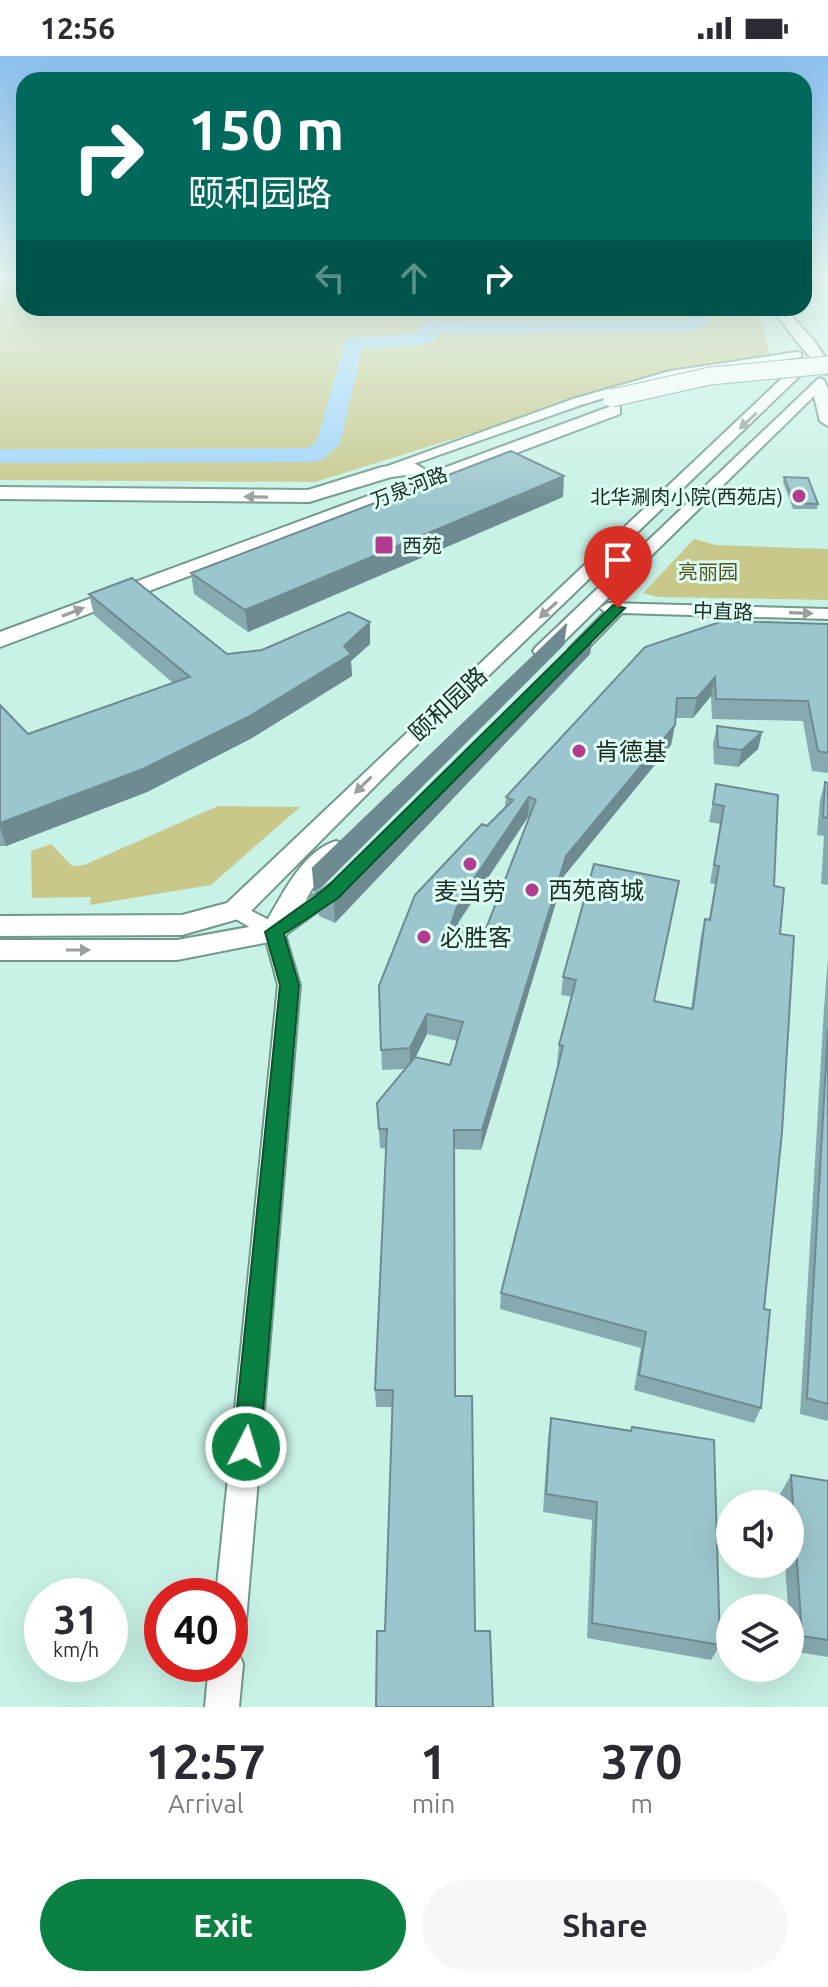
<!DOCTYPE html>
<meta charset="utf-8">
<style>
:root{--surface:#fff;--page:#f7f7f7;--text:#2b2b33;--muted:#7c7c81;--accent:#0b8043}
body{margin:0;font-family:Ubuntu,"Noto Sans SC",sans-serif;background:var(--page);color:var(--text);height:100vh;display:flex;flex-direction:column;font-size:30px;white-space:nowrap}
*{box-sizing:border-box;margin:0}
p{font-size:26px;color:var(--muted)}
.icon{flex:none;width:44px;height:44px;fill:none;stroke:currentColor;stroke-width:2;stroke-linecap:round;stroke-linejoin:round}
.map{position:relative;height:1651px;overflow:hidden}
.details{display:flex;flex-direction:column;background:var(--surface);flex:1}
.details>*{flex:none}
.banner{position:absolute;left:16px;top:16px;width:796px;height:244px;border-radius:24px;box-shadow:0 8px 32px #0002;background:#00695c;color:#fff;overflow:hidden}
.controls{position:absolute;left:716px;top:1434px;display:grid;gap:16px}
.controls a{display:grid;place-items:center;width:88px;height:88px;border-radius:50%;background:var(--surface);box-shadow:0 8px 32px #0002;font-size:40px}
.speed{position:absolute;left:24px;top:1522px;display:flex;gap:16px;font-size:40px;font-weight:700;text-align:center}
.speed>*{display:grid;place-content:center;width:104px;height:104px;border-radius:50%;background:var(--surface);box-shadow:0 8px 32px #0002;line-height:1}
.speed small{font-size:20px;font-weight:400}
.speed .limit{border:12px solid #d22;background:#fff;color:#111}
.pin{position:absolute;display:grid;place-items:center;width:68px;height:68px;color:#fff;margin:-82px -34px;border-radius:50% 50% 50% 0;rotate:-45deg;box-shadow:0 0 8px #0007}
.pin .icon{rotate:45deg}
.me{position:absolute;width:88px;margin:-44px;rotate:5deg;stroke-linejoin:round;filter:drop-shadow(0 0 6px #0008)}
.turn{display:flex;align-items:center;gap:28px;height:168px;padding:0 40px;font-size:36px}
.turn .icon{width:104px;height:104px;stroke-width:2.5}
.turn b{display:block;font-size:56px;line-height:68px}
.lanes{display:flex;align-items:center;height:76px;padding:0 40px;background:#0003;justify-content:center;gap:40px;direction:ltr}
.lanes .off{opacity:.35}
.eta{display:flex;justify-content:space-evenly;align-items:center;height:136px;text-align:center}
.eta b{font-size:48px;font-weight:700;line-height:56px}
.primary-button{display:flex;gap:16px;margin-top:auto;padding:16px 40px}
.primary-button a{flex:1;height:92px;border-radius:48px;background:var(--accent);color:#fff;font-size:32px;font-weight:700;line-height:92px;text-align:center}
.primary-button a+a{background:var(--page);color:var(--text)}
.status{display:flex;justify-content:space-between;align-items:center;height:56px;padding:0 40px;background:var(--surface);direction:ltr}
.status svg{height:22px;fill:currentColor}
.map>svg:first-child{display:block}
.green{fill:#c8c88a}
.lines{fill:none;stroke-linecap:round;stroke-linejoin:round}
.river{fill:#a0d4fb;fill-rule:evenodd}
.minor-casing{stroke:#71988d;stroke-width:4}
.major-casing{stroke:#71988d;stroke-width:4}
.highway-casing{stroke:#71988d;stroke-width:4}
.minor{fill:#fff;fill-rule:evenodd}
.major{fill:#fff;fill-rule:evenodd}
.highway{fill:#fff;fill-rule:evenodd}
.highway-bridge-casing{stroke:#71988d;stroke-width:19;stroke-linecap:butt}
.highway-bridge{stroke:#fff;stroke-width:17}
.wall{fill:#86aab0;fill-rule:evenodd}
.shaded-wall{fill:#6d8b90}
.building{fill:#9cc6cd;stroke:#6d8b90;stroke-width:2;fill-rule:evenodd}
.oneway{fill:#99a09e}
.route{fill:#0b8043;stroke:#07532c;stroke-width:2}
.poi-dot{fill:#b33b90;stroke:#ddfef3;stroke-width:3}
.labels{text-anchor:middle;dominant-baseline:central;stroke-width:6;stroke-linejoin:round;paint-order:stroke}
.far-street-label{font-size:20px;fill:#1d2c28;stroke:#ddfef3}
.far-poi-label{font-size:20px;fill:#1d2c28;stroke:#ddfef3;text-anchor:end}
.far-park-label{font-size:20px;fill:#56551e;stroke:#ddfef3}
.street-label{font-size:24px;fill:#1d2c28;stroke:#ddfef3}
.poi-label{font-size:24px;fill:#1d2c28;stroke:#ddfef3;text-anchor:start}
</style>
<div class="status"><b>12:56</b><svg viewBox="0 0 49 12"><path d="M0 12V9h3v3zM5 12V6h3v6zM10 12V3h3v9zM15 12V0h3v12zM26 1h20v11H26zM47 4h2v5h-2z"/></svg></div>
<div class="map">
<svg width="828" height="1651" viewBox="0 0 828 1651">
<rect width="100%" height="100%" fill="#c9f2e6"/>
<!-- green -->
<path class="green" d="M0,221H24V252H757L771,301L675,314L315,426L0,424Z
M694,483L716,489L828,493V544L658,541L643,537Z
M218,750L300,751L211,829L90,849L91,841L32,842L31,795L51,788L72,810L84,809Z"/>
<g class="lines">
<!-- river -->
<path class="river" d="M680,252H700L710,267L691,276L439,277L434,285L416,290L362,292L340,388L322,404L313,406L0,407V393L307,392L317,385L346,282L415,278L424,267L431,265L688,264Z"/>
<defs>
<path id="minor" d="M797,296L801,297V301L675,320L581,349L396,414L385,411L573,343L670,315Z
M608,547L828,553V563L622,557L581,599H569V593L605,556L600,552Z
M339,823L349,830L346,835L285,879L300,929L246,1565L241,1576L230,1581V1540H216L278,929L265,880L229,859L226,854L236,847L273,866Z
M230,1593L238,1596L243,1608L239,1651H205L209,1608H230Z"/>
<path id="major" d="M773,252H787C800,275 828,290 828,318L823,317C806,295 787,276 773,252Z
M798,307L810,310L401,704L245,861L182,879L0,880V860L182,859L227,847Z
M819,322L824,324L828,333V370L820,365L814,340L550,599H536L533,595L536,591Z
M336,785L345,788L349,794L312,833L284,883L177,904H0V884H177L265,868C282,840 302,795 336,785Z"/>
<path id="highway" d="M614,349L620,350V358L0,591V576Z
M414,407L424,413L421,417L391,421L309,446L0,443V431L308,434L382,411Z"/>
</defs>
<!-- minor casing -->
<use href="#minor" class="minor-casing"/>
<!-- major casing -->
<use href="#major" class="major-casing"/>
<!-- highway casing -->
<use href="#highway" class="highway-casing"/>
<!-- minor -->
<use href="#minor" class="minor"/>
<!-- major -->
<use href="#major" class="major"/>
<!-- highway -->
<use href="#highway" class="highway"/>
<defs>
<path id="highway-bridge" d="M612,342L710,320L828,309"/>
</defs>
<!-- highway-bridge casing -->
<use href="#highway-bridge" class="highway-bridge-casing"/>
<!-- highway-bridge -->
<use href="#highway-bridge" class="highway-bridge"/>
</g>
<!-- wall -->
<path class="wall" d="M784,421L818,448L817,453H793L783,426Z
M563,441L248,576L194,538L191,517Z
M89,538L227,598L262,594L370,566V588L351,605L352,620L252,682L147,736L6,790H0V649L28,678L173,627L94,559Z
M828,568V717L812,715L803,665L712,663L711,640L693,662H676L671,689L564,820L481,1094L454,1093L385,1575L392,1351H376L375,1334L386,1093L380,1092L377,1047L405,1013L382,1014L379,930L487,770L505,751L506,741L645,591ZM528,761L529,762L485,875L457,869ZM427,978L457,985L450,1009L415,1001Z
M593,576L590,598L335,867L319,860L317,837L339,822Z
M717,670L762,676L758,693L738,711L714,708L713,687Z
M825,726L828,727V829L821,828L824,780L817,779L820,744Z
M716,728L774,830L780,878L761,1352L754,1367L634,1334L641,1292L500,1253L501,1237L559,1007H557L559,989L572,941L561,939L563,921L654,945L691,953L701,880L705,863H709L715,828L710,827L720,768L709,766Z
M828,901V1365L800,1358L824,952Z
M551,1362L631,1374L632,1371L720,1589L711,1604L587,1582L592,1464L543,1456L548,1381Z
M791,1419L828,1425V1601L791,1595L790,1552H788L785,1508H790V1448H781L780,1438Z"/>
<!-- shaded-wall -->
<path class="shaded-wall" d="M564,420L563,441L248,576L245,554Z
M370,566V588L351,605L352,620L252,682L147,736L6,790L0,771V767Z
M567,568L564,589L322,831L314,836L312,813Z
M593,576L590,598L335,867L334,844Z
M715,621L711,640L693,662L697,642Z
M675,669L671,689L564,820L481,1094L482,1074L566,800Z
M762,676L758,693L738,711L742,694Z
M529,741L528,761L459,865L450,888L451,868L459,845Z
M427,958V978L410,1013V992Z"/>
<!-- building -->
<path class="building" d="M511,395L564,420L245,554L191,517Z
M784,421L808,422L818,448L794,447Z
M132,522L227,598L262,594L349,556L370,566L344,590L351,598L250,660L143,713L0,767V649L28,678L190,621L89,538Z
M723,565L828,568V697L818,695L808,645L716,643L715,621L697,642H677L675,669L566,800L482,1074H454L455,1340H472L475,1575H490L493,1651H376L377,1575H385L393,1334H375L387,1073H379L377,1047L415,1001L450,1009L463,966L427,958L410,992L381,994L379,930L415,839L482,768L487,770L513,744L506,741L645,591ZM529,741L536,744L485,875L451,868L459,845Z
M567,568L320,808L312,813L313,812Z
M589,575L593,576L334,844L317,837L339,822Z
M717,670L762,676L742,694L718,691Z
M825,726L828,727V762L823,761Z
M716,728L778,739L774,830L784,832L780,878L794,880L782,1076L764,1253L770,1254L761,1352L639,1319L646,1276L501,1237L563,990L559,989L576,924L563,921L594,808L679,825L654,945L693,953L705,863L710,864L719,810L714,809L724,750L713,748Z
M828,973V1348L807,1342Z
M551,1362L631,1375L632,1371L714,1384L720,1589L592,1567L597,1446L546,1438Z
M791,1419L828,1425V1584L802,1580Z"/>
<!-- one-way arrows -->
<defs><path id="oneway-solid" d="M-6-.8H1V-3.2L6.5 0L1 3.2V.8H-6Z" transform="scale(2)"/></defs>
<g class="oneway">
<use href="#oneway-solid" transform="translate(748 365) rotate(137)"/>
<use href="#oneway-solid" transform="translate(256 441) rotate(-179)"/>
<use href="#oneway-solid" transform="translate(548 554) rotate(138)"/>
<use href="#oneway-solid" transform="translate(73 556) rotate(-21)"/>
<use href="#oneway-solid" transform="translate(801 557) rotate(2)"/>
<use href="#oneway-solid" transform="translate(363 729) rotate(135)"/>
<use href="#oneway-solid" transform="translate(78 894)"/>
</g>
<!-- sky -->
<linearGradient id="sky" x2="0" y2="1"><stop stop-color="#8bc1f0"/><stop offset="0.49" stop-color="#e7f9f4"/><stop offset="1" stop-color="#e7f9f4" stop-opacity="0"/></linearGradient>
<rect width="828" height="452" fill="url(#sky)"/>
<!-- route -->
<path class="route" d="M613,549L625,552L338,842L284,878L299,929L260,1391L256,1400L246,1404L237,1400L233,1391L280,929L265,876L325,833Z"/>
<!-- markers -->
<g class="poi-dot">
<circle cx="799" cy="440" r="8"/>
<rect x="374" y="479" width="20" height="20" rx="4"/>
<circle cx="579" cy="695" r="8"/>
<circle cx="470" cy="808" r="8"/>
<circle cx="532" cy="834" r="8"/>
<circle cx="424" cy="881" r="8"/>
</g>
<g class="labels">
<!-- far-street labels -->
<g class="far-street-label">
<text transform="translate(409 431) rotate(-21)">万泉河路</text>
<text transform="translate(723 555) rotate(2)">中直路</text>
</g>
<!-- far-poi labels -->
<g class="far-poi-label">
<text x="783" y="440">北华涮肉小院(西苑店)</text>
<text x="402" y="489" text-anchor="start">西苑</text>
</g>
<!-- far-park labels -->
<g class="far-park-label">
<text x="708" y="515">亮丽园</text>
</g>
<!-- street labels -->
<g class="street-label">
<text transform="translate(448 648) rotate(-43)">颐和园路</text>
</g>
<!-- poi labels -->
<g class="poi-label">
<text x="595" y="695">肯德基</text>
<text x="548" y="834">西苑商城</text>
<text x="470" y="835" text-anchor="middle">麦当劳</text>
<text x="440" y="881">必胜客</text>
</g>
</g>
</svg>
<div class="controls">
<a><svg class="icon" aria-label="sound" viewBox="0 0 24 24"><path d="M4 9h4l5-4v14l-5-4H4zM17 9q2 3 0 6"/></svg></a>
<a><svg class="icon" aria-label="layers" viewBox="0 0 24 24"><path d="M12 4l9 5-9 5-9-5zM3 14l9 5 9-5"/></svg></a>
</div>
<div class="speed"><div>31<small>km/h</small></div><div class="limit">40</div></div>
<div class="pin" style="left:618px;top:552px;background:#d93025"><svg class="icon" aria-label="arrive" viewBox="0 0 24 24"><path d="M6 21V4h12l-3 4 3 4H6"/></svg></div>
<svg class="me" style="left:246px;top:1391px" viewBox="-20 -20 40 40"><circle r="17" fill="#0b8043" stroke="#fff" stroke-width="3"/><path d="M0-11L8 9 0 5-8 9z" fill="#fff"/></svg>
<div class="banner">
<div class="turn"><svg class="icon" aria-label="right" viewBox="0 0 24 24"><path d="M7 20v-9h11M14 6l5 5-5 5"/></svg><div><b>150 m</b>颐和园路</div></div>
<div class="lanes"><svg class="icon off" aria-label="left" viewBox="0 0 24 24"><path d="M17 20v-9H6M10 6l-5 5 5 5"/></svg><svg class="icon off" aria-label="ahead" viewBox="0 0 24 24"><path d="M12 20V5M6 11l6-6 6 6"/></svg><svg class="icon" aria-label="right" viewBox="0 0 24 24"><path d="M7 20v-9h11M14 6l5 5-5 5"/></svg></div>
</div>
</div>
<section class="details">
<div class="eta">
<div><b>12:57</b><p>Arrival</p></div>
<div><b>1</b><p>min</p></div>
<div><b>370</b><p>m</p></div>
</div>
<div class="primary-button"><a>Exit</a><a>Share</a></div>
</section>
